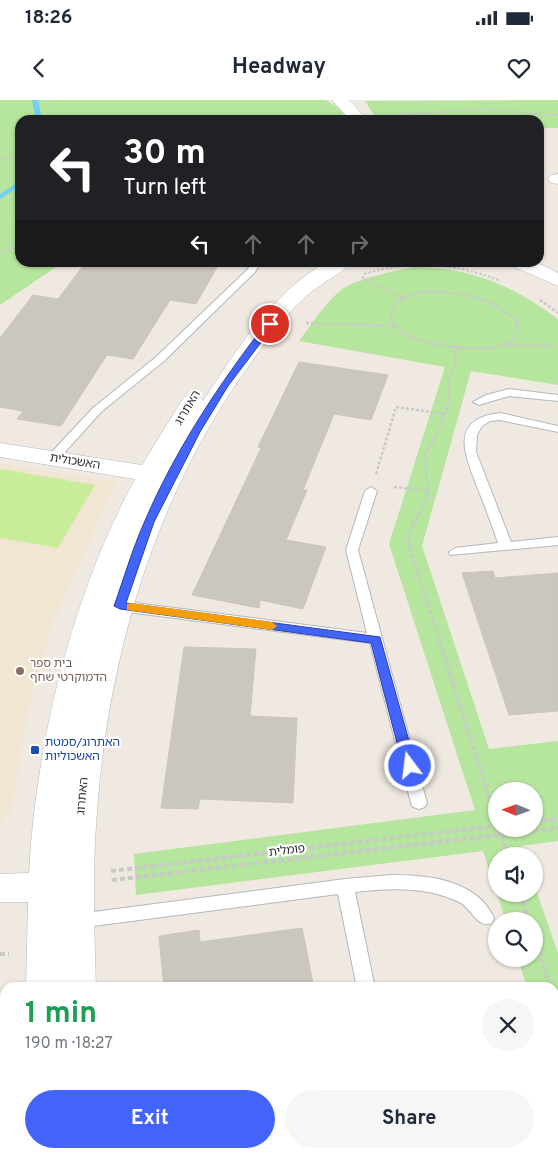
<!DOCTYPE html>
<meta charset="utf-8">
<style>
:root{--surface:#fff;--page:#f6f6f7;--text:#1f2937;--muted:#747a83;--accent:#4264fb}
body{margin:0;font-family:Overpass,"Noto Sans Hebrew",sans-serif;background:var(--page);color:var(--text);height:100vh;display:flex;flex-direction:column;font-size:19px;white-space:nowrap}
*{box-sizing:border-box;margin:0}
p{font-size:16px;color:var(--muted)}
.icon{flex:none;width:28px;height:28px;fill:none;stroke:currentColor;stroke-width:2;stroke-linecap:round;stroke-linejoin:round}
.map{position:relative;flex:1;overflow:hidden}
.side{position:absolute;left:0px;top:882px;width:559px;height:176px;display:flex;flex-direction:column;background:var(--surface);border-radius:15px 15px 0 0;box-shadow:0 1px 4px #0004}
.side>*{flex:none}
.top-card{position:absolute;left:15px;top:15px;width:529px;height:152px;border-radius:15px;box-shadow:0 1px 4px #0004;background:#202124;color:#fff;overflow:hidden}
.needle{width:32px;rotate:271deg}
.tools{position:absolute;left:488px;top:682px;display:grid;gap:10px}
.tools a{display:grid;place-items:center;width:55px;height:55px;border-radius:50%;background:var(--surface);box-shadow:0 1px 4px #0004;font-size:25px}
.pin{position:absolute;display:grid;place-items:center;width:42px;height:42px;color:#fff;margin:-21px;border:2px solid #fff;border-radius:50%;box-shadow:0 1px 5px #0007}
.me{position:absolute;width:55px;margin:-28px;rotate:345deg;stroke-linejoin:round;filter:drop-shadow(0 0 4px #0008)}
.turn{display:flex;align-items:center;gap:18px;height:105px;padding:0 25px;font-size:22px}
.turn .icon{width:65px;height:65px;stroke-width:2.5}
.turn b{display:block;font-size:35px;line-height:42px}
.lanes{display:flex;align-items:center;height:48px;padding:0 25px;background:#0003;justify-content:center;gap:25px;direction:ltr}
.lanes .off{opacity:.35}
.round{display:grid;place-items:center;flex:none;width:52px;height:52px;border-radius:26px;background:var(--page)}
.head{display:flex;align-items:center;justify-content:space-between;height:85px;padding:0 25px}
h1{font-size:30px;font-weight:700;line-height:38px;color:#1e9e55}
.action{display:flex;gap:10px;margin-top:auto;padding:10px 25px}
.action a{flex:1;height:58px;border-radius:30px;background:var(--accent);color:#fff;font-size:20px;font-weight:700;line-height:58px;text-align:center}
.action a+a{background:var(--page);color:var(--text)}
.status{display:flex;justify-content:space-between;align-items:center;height:35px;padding:0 25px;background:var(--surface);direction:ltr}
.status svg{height:14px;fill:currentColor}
header{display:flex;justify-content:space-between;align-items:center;height:65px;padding:0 25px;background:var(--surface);font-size:22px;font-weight:700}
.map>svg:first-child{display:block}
.education{fill:#f0e6d1}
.green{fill:#b6e59e;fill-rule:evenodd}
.pitch{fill:#c9ec9a}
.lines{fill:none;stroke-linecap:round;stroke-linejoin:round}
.stream{fill:#75cff0;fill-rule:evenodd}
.building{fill:#cbc7bf;stroke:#cbc5ba}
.lane-casing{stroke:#b4b7c1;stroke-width:2}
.street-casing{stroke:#b4b7c1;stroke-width:1}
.path-far3{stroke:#c9c9c9;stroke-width:2;stroke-dasharray:2.5 2;stroke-linecap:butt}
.path-far2{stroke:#c9c9c9;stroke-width:2.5;stroke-dasharray:3 2;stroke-linecap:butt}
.path-far1{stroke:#c9c9c9;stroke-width:3;stroke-dasharray:4 2.5;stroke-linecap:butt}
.path{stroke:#c9c9c9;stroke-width:4;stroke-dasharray:5 3;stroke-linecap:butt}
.lane{fill:#fff;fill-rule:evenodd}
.street{fill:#fff;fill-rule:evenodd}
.route{fill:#4264fb;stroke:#2b41a3}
.slow{fill:#f59e0b}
.education-dot{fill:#8d6e63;stroke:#fff;stroke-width:2}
.transit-dot{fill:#1a4fb4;stroke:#fff;stroke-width:2}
.labels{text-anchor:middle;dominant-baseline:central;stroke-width:4.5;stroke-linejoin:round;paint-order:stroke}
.street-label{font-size:12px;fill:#2e2e2e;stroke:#fff}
.education-label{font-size:12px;fill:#785e54;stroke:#fff;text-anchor:start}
.transit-label{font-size:12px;fill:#164399;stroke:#fff;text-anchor:start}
</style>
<div class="status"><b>18:26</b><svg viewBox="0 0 49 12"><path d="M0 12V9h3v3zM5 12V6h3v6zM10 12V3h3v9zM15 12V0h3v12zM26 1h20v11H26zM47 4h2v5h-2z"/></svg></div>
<header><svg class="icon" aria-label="back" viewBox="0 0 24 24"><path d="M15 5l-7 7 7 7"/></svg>Headway<svg class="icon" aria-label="heart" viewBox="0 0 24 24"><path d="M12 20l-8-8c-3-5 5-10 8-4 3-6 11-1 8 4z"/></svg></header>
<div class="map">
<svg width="558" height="1058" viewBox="0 0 558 1058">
<rect width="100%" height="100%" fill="#efe9e1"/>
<!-- education -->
<path class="education" d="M0,363L116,382L51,527L27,614L11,711L0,724Z"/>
<!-- green -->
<path class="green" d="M0,0H326L342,11L345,20H20V162L62,163L0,205Z
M558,0V28H539V20H377L365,1Z
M415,167C470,167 515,187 558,219V285L471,271L422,446L489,649L558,641V741L521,746L524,756H496V791L483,751L136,795L134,754L475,710L389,444L445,267L299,241C312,224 324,204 341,190C355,179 397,170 415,167ZM534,691V729H496V691Z
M534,784L558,853V987L554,974V888L527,887L518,859H534V821H506L497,794H534Z"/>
<!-- pitch -->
<path class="pitch" d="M0,369L95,385L58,448L0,438Z"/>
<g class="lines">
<!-- stream -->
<path class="stream" d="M32,0H38L42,20H36Z
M20,81V86L0,99V94Z"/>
</g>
<!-- building -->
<path class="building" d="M86,162H220L196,204L170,200L133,259L107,255L61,326L17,319L23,311L0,307V238L33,195L58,199Z
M299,262L388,275L371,320L334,314L303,390H307L286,440L326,447L303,509L260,500L259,508L192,495L261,348L258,347Z
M493,471L495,478L558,473V611L509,615L462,473Z
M184,547L256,549L250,616L297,618L293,703L200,699L198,709L161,708Z
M302,828L314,888H164L159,836L199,830L200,842Z"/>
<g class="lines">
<defs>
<path id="lane" d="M251,162H261L255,172L164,261L101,312L56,362H48L46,359L48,356L93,308L156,257L248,169Z
M509,289L558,295V301L509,296L479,305L473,302L486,295Z
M500,313L558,326V332L500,320L490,321L482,326L477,335L476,352L511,442L558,437V445L450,455L449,452L455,448L498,443C492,425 485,407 478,389C465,355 448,319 500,313Z
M371,387L377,391L358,450L427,703L425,707L419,709L413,707L411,703L370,543L120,511L113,506L120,501L367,533L346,450L365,391Z
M392,775C429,775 477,780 494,818L492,823C477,829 472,808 459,802C427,786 389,788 355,792L375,888H357L338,794L78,828L72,826L70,821L72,816L78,814L345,779Z"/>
<path id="street" d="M332,0H349L367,20H350Z
M558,74V84L551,83L548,79L551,75Z
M327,162H351C346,171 320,184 310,193C285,214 266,241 248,267C158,392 111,546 98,699C92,761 94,825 96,888H26L28,802H0V774L29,773C36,642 72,495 135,379L0,357V343L142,365L184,297L192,295L200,297L203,301C236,251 272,192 327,162Z
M510,162H536L558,173V186L512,166Z
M24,1054H100L101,1058H23Z"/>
</defs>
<!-- lane casing -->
<use href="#lane" class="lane-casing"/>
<!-- street casing -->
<use href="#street" class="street-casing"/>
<!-- path-far3 -->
<path class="path-far3" d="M382,16L484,9L558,15
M0,60L20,57
M0,153L20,146
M364,174C412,160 455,163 501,181
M362,177L375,184"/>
<!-- path-far2 -->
<path class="path-far2" d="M373,183L403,198
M429,191C462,193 492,197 517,221L518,232C516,235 514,239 511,241C490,256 429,246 407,235C400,232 395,225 390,219C395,198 409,194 429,191Z
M540,200L558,213
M306,223L394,226
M503,245L558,246
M376,374L396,307L445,314
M394,387L428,391
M419,413L428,398L425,355L439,331L448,305L449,277L455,265L456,246"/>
<!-- path-far1 -->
<path class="path-far1" d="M420,412L411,428L408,442L490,700"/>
<!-- path -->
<path class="path" d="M490,699L496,719
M534,721L558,719
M499,729L508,756
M111,771L496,726
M112,780L558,728
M520,794L529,821
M534,835L550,888
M0,854H9
M554,898L558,911
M336,1054L337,1058"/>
<!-- lane -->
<use href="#lane" class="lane"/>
<!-- street -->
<use href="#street" class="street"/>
</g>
<!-- route -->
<path class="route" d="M267,222L275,224L228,286L200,332L154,422L126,503L380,537L416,666L410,671L403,666L371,543L120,509L114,506C124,478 132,450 144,423C175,350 219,284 267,222Z"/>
<!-- slow -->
<path class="slow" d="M131,503L272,522L277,526L272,530L127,510V504Z"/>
<!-- markers -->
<circle class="education-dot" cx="20" cy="571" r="5"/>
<rect class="transit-dot" x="30" y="645" width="10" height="10" rx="2.5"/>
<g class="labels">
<!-- street labels -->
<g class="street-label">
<text transform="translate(188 308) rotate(-59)">האתרוג</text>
<text transform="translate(75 362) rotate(9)">האשכולית</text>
<text transform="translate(83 696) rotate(-85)">האתרוג</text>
<text transform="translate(287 751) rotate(-7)">פומלית</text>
</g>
<!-- education labels -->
<g class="education-label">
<text x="30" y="564">בית ספר<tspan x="30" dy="14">הדמוקרטי שחף</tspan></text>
</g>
<!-- transit labels -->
<g class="transit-label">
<text x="45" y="643">האתרוג/סמטת<tspan x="45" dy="14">האשכוליות</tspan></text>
</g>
</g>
</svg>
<div class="tools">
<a><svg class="needle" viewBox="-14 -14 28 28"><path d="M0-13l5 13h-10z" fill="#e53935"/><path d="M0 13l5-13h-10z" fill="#747a83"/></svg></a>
<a><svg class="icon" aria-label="sound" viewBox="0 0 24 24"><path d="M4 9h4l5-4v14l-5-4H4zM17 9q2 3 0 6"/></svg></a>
<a><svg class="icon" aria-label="search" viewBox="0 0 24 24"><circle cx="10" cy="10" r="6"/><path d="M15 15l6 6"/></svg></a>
</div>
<div class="pin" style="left:270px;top:224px;background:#d93025"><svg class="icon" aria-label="arrive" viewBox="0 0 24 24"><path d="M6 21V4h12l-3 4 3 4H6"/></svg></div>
<svg class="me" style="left:410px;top:666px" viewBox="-20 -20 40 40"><circle r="17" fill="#4264fb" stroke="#fff" stroke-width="3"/><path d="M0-11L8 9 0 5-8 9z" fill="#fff"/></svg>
<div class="top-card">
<div class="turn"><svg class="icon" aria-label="left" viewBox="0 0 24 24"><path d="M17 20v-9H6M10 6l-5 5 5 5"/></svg><div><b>30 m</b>Turn left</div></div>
<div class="lanes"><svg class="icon" aria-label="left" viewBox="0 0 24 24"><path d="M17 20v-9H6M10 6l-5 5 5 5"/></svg><svg class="icon off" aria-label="ahead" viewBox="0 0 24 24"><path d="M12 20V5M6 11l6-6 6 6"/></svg><svg class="icon off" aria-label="ahead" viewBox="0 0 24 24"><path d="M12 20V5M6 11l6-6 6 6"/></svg><svg class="icon off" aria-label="right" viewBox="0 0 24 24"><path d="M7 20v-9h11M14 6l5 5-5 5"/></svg></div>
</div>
<section class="side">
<div class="head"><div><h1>1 min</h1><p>190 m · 18:27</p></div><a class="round"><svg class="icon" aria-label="close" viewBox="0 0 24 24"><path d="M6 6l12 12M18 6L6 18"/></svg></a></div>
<div class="action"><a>Exit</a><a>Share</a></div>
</section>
</div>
